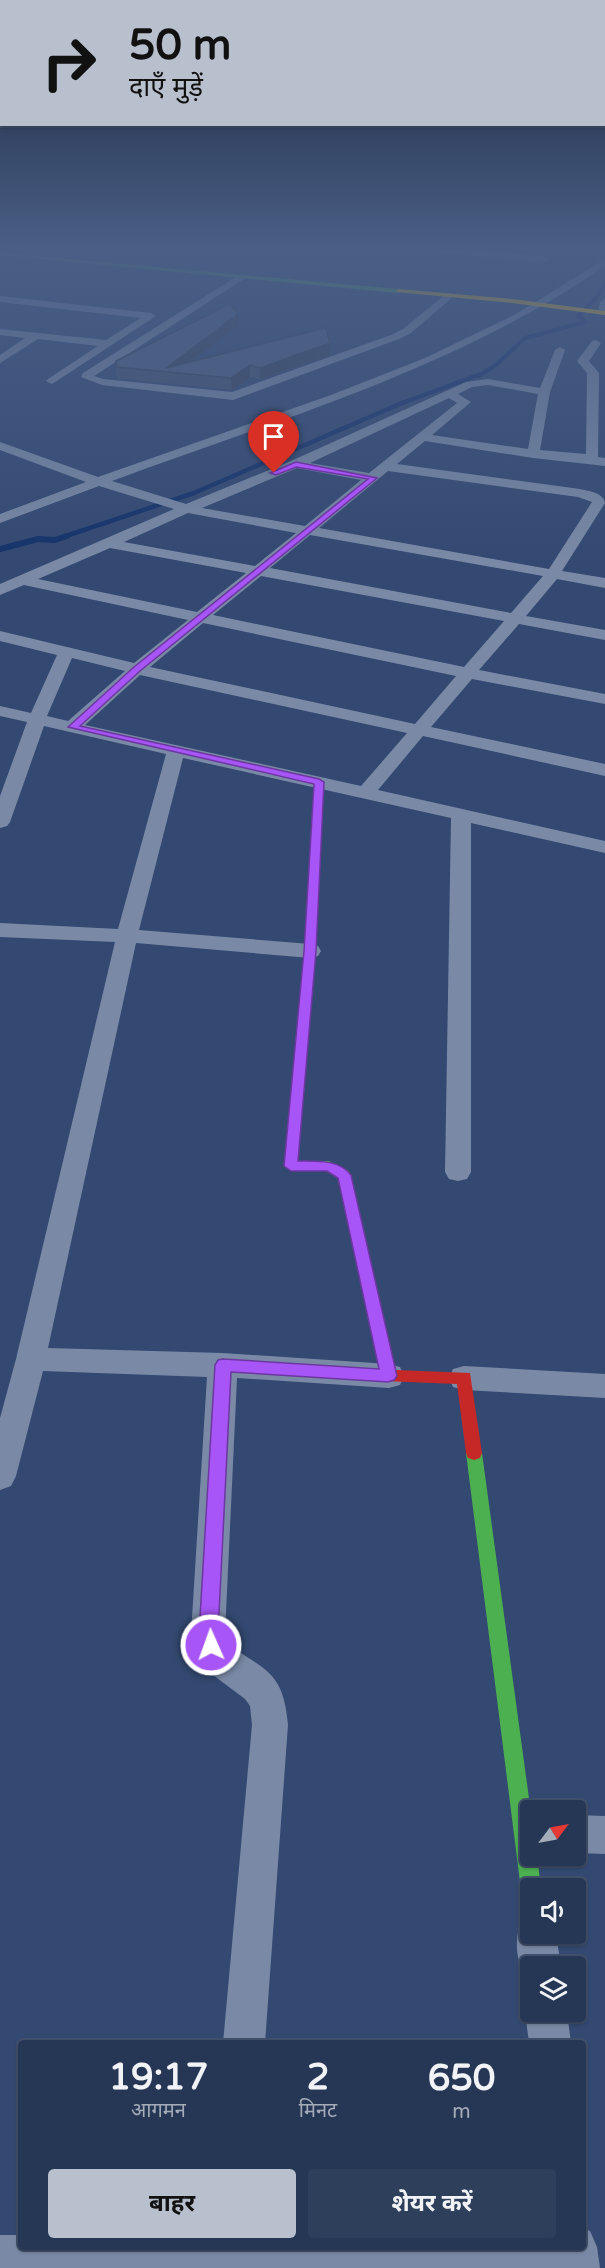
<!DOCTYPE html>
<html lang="hi">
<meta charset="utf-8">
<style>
:root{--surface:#263755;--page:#2e3f5b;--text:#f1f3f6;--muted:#a4acb9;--line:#42516c;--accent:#b8bfcd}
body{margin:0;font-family:"Varela Round","Noto Sans Devanagari",sans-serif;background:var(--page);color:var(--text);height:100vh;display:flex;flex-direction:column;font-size:22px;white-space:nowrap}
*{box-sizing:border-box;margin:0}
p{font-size:20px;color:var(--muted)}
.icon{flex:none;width:33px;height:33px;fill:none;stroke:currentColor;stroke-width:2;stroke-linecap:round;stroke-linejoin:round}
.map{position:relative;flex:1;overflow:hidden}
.side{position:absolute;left:18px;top:2040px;width:568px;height:210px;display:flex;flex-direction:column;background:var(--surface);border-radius:6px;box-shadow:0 2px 4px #0004,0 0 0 2px var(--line)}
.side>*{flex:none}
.guide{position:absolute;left:0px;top:0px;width:606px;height:126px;box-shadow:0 2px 4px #0004,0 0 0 2px var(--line);background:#b8bfcd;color:#111;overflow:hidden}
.needle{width:39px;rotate:58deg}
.controls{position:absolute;left:520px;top:1800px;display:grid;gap:12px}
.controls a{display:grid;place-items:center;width:66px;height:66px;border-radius:6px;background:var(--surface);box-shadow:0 2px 4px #0004,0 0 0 2px var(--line);font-size:30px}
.pin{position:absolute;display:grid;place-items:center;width:51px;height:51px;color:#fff;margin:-62px -26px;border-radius:50% 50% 50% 0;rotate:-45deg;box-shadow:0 0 6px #0007}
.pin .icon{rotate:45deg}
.me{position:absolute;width:66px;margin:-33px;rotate:358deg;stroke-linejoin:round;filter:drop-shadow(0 0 4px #0008)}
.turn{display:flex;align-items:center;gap:21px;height:126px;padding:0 30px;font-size:27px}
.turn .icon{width:78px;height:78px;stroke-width:2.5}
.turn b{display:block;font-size:42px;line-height:51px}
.eta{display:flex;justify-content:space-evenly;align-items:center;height:102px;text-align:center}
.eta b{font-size:36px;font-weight:700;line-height:42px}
.button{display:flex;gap:12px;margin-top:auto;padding:12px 30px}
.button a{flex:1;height:69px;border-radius:6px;background:var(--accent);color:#111;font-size:24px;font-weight:700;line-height:69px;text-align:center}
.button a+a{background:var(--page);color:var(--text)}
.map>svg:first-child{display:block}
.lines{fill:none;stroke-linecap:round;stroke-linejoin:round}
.stream-far2{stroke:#14326a;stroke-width:4}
.stream-far1{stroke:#14326a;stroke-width:4.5}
.stream{stroke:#14326a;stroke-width:6}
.street{fill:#7a8aa6;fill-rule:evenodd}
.fast{fill:#4caf50;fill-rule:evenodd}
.slow{fill:#ffc107;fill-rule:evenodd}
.jam{fill:#c62828;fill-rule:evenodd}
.wall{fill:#42526e}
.shaded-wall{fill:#36425a}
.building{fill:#4d5f80;stroke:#36425a;stroke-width:1.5}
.route{fill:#a855f7;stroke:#6d37a1;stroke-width:1.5}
</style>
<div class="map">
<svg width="605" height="2268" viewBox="0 0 605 2268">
<rect width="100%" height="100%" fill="#334971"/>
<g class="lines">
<!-- stream-far2 -->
<path class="stream-far2" d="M479,376L497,364L525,338L586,322L578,316L596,298L605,284"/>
<!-- stream-far1 -->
<path class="stream-far1" d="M63,537L194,493L402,403L481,374"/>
<!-- stream -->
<path class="stream" d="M0,549L38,539L55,540L67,536"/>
<!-- street -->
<path class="street" d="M405,247H442L543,256L548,259L543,262L409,250Z
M605,259V266C453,370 282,418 112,481L186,504L291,461L466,382L488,379L540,388L555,350L560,347L565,350L550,392L540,450L586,454L587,373L577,361L592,341L596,340L601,343L589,361L599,373L598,457L605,458V466L533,458L425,441L397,464L580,489C589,491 604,493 605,503L562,571L605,578V588L557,579L526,616L605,630V640L519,624L479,670L605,694V704L472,679L431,727L605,764V776L423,736L378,790L605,841V853L471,823V1172L467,1179L458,1181L449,1179L445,1172L451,818L183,758L139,930L310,944L318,946L321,951L318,956L310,958L136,943L48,1348L223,1353L389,1364L400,1367L404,1376L400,1385L389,1388L237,1378L225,1634C234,1655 257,1659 271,1675C284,1689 286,1707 288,1725L265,2043H223L252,1725L250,1706L245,1699L205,1669L191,1634L207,1377L43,1371L16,1476L11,1486L0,1490V1418L16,1359L115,942L0,937V923L118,929L166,754L44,726L10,822L7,826L0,828V796L27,722L0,716V706L31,713L57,655L0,641V631L134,663L188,620L24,585L0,595V584L174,509L99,486L0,523V514L86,482L0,450V442L98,477L331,395L425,358L516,314ZM488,385L538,394L528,449L432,435L471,402L458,394L472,387ZM449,398L457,403L369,473L310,463ZM297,468L361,480L305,526L202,508ZM388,471L578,497L592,502L549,569L319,528ZM188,513L296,533L255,566L124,542ZM310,535L543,576L511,613L270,568ZM110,548L246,573L197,612L38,579ZM261,576L504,621L464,667L213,615ZM203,623L456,676L415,724L150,667ZM72,658L125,671L68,721L47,716ZM140,675L407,733L361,786L85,725Z
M239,275L247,277L94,376L103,379L232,392L391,335L403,329L447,293L455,295L411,333L399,339L233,400L102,385L81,377L83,373Z
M0,296L151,313L156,316L52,384L46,381L48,379L98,346L38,339L0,363V355L25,338L0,335V329L106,340L141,318L0,302Z
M605,299V315H603L598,312L600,302Z
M464,1366L605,1374V1398L464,1390L453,1387L449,1378L453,1369Z
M576,1815L605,1816V1854L576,1853Z
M531,1916V1934H556L561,1966H531V1983L525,1981C517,1960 513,1940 522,1920Z
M531,1998V2012H567L571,2043H529L525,2012Z
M584,2228L590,2231L597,2247L600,2268H0V2235H21V2247H584Z"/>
<!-- fast -->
<path class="fast" d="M0,253L398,289L401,291L398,293L0,255Z
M319,779L324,782L316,951L298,1161H329L349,1171L366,1240L364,1244H354L352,1240L338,1178L326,1171H291L284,1166L304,951L314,782Z
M474,1446L480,1448L482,1453L531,1813V1856H537L541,1888H531V1900L524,1897L521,1890L466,1453L468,1448Z"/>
<!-- slow -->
<path class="slow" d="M398,289L512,299L605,311V315L512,303L396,292Z"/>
<!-- jam -->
<path class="jam" d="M359,1235L364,1236L366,1240L396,1370L470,1373L482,1453L480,1458L474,1460L468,1458L466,1453L457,1384L383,1381L352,1240L354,1236Z"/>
</g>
<!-- wall -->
<path class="wall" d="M238,314L239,325L190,362L330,355L260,379L250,377L232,390L117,378L116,367Z"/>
<!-- shaded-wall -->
<path class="shaded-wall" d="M238,314L239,325L176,373L166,368Z
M330,343V355L260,379V368Z
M250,365V377L232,390L231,378Z"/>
<!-- building -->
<path class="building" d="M230,304L238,314L166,368L326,328L330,343L260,368L250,365L231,378L116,367V361Z"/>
<!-- sky -->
<linearGradient id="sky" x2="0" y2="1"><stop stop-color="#1c283e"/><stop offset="0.44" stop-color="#4a5f86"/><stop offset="1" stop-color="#4a5f86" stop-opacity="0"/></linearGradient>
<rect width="605" height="565" fill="url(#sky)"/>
<!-- route -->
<path class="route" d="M296,462L377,478L140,671L80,726L319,779L324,782L316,951L298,1161C316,1161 339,1159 351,1175L397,1376L394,1380L388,1382L231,1372L218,1634L220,1645L217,1652L211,1654L204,1652L199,1634L215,1365L218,1360L223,1359L379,1369L338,1178L327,1171H291L284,1166L304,951L314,784L68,727L134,667L368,479L296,467L276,475L270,473Z"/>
</svg>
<div class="controls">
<a><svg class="needle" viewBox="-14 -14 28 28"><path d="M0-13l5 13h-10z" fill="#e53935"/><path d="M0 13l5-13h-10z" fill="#a4acb9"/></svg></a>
<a><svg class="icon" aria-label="sound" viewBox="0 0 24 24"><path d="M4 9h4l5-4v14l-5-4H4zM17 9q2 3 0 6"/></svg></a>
<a><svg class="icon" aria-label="layers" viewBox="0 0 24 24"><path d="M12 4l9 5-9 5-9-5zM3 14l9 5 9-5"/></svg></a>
</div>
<div class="pin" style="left:274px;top:473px;background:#d93025"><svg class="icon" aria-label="arrive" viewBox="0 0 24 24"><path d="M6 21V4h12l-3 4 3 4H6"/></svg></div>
<svg class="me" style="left:211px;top:1645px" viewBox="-20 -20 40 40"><circle r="17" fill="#a855f7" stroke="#fff" stroke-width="3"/><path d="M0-11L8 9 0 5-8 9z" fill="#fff"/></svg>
<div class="guide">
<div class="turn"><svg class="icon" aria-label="right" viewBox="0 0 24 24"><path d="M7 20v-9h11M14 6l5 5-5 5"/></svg><div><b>50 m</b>दाएँ मुड़ें</div></div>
</div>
<section class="side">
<div class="eta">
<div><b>19:17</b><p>आगमन</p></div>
<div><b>2</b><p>मिनट</p></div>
<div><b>650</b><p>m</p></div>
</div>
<div class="button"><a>बाहर</a><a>शेयर करें</a></div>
</section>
</div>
